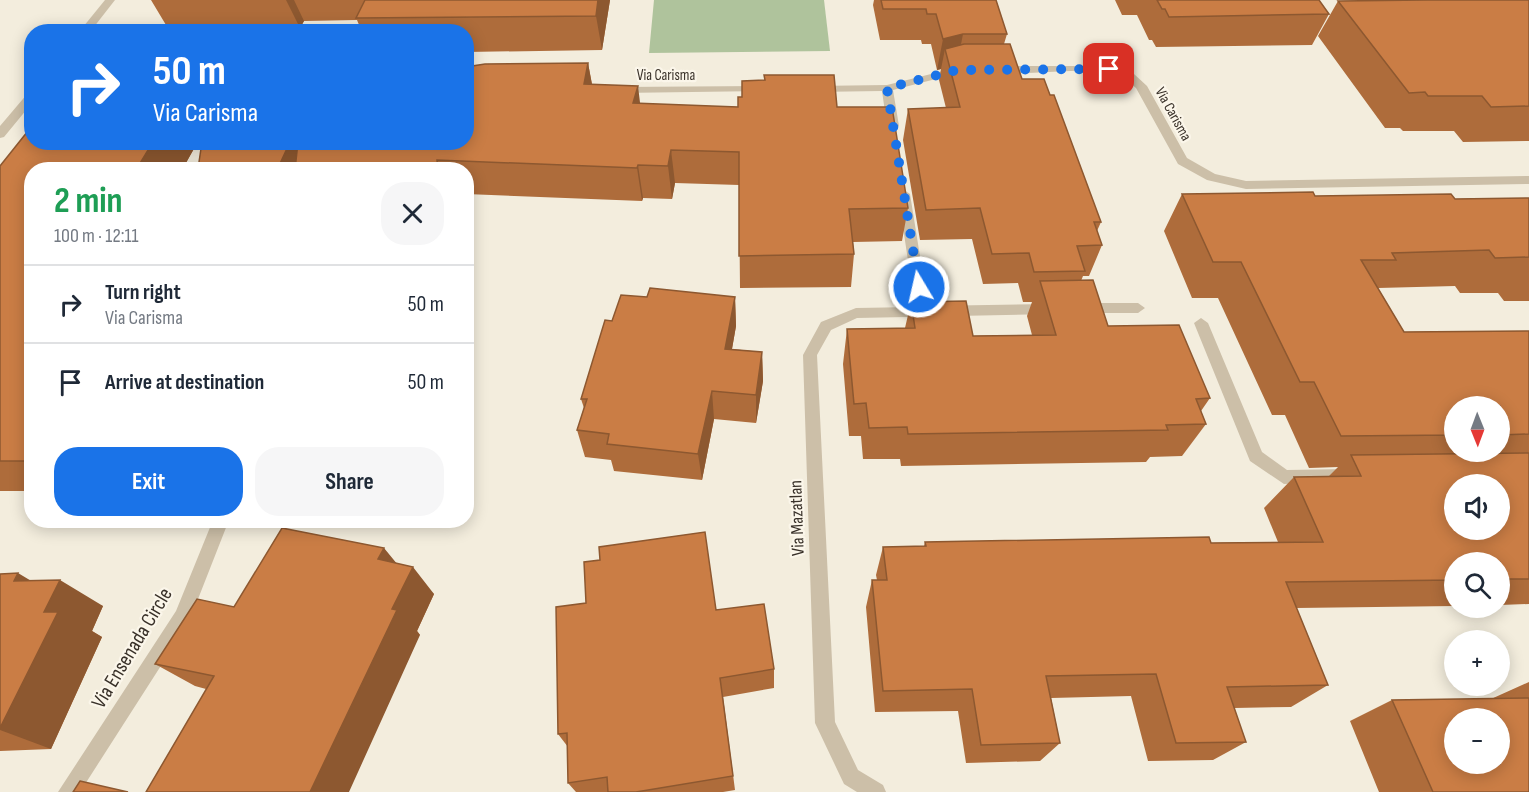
<!DOCTYPE html>
<meta charset="utf-8">
<style>
:root{--surface:#fff;--page:#f6f6f7;--text:#1f2937;--muted:#747a83;--line:#e0e1e3;--accent:#1a73e8}
body{margin:0;font-family:"Sofia Sans Condensed",sans-serif;background:var(--page);color:var(--text);height:100vh;display:flex;flex-direction:column;font-size:22px;white-space:nowrap}
*{box-sizing:border-box;margin:0}
p{font-size:20px;color:var(--muted)}
.icon{flex:none;width:33px;height:33px;fill:none;stroke:currentColor;stroke-width:2;stroke-linecap:round;stroke-linejoin:round}
.map{position:relative;flex:1;overflow:hidden}
.drawer{position:absolute;left:24px;top:162px;width:450px;height:366px;display:flex;flex-direction:column;background:var(--surface);border-radius:24px;box-shadow:0 3px 15px #0003}
.drawer>*{flex:none}
.hud{position:absolute;left:24px;top:24px;width:450px;height:126px;border-radius:24px;box-shadow:0 3px 15px #0003;background:#1a73e8;color:#fff;overflow:hidden}
.needle{width:39px;rotate:179deg}
.fabs{position:absolute;left:1444px;top:396px;display:grid;gap:12px}
.fabs a{display:grid;place-items:center;width:66px;height:66px;border-radius:50%;background:var(--surface);box-shadow:0 3px 15px #0003;font-size:30px}
.pin{position:absolute;display:grid;place-items:center;width:51px;height:51px;color:#fff;margin:-26px;border-radius:12px;box-shadow:0 3px 9px #0006}
.me{position:absolute;width:66px;margin:-33px;rotate:351deg;stroke-linejoin:round;filter:drop-shadow(0 0 4px #0008)}
.turn{display:flex;align-items:center;gap:21px;height:126px;padding:0 30px;font-size:27px}
.turn .icon{width:78px;height:78px;stroke-width:2.5}
.turn b{display:block;font-size:42px;line-height:51px}
.round{display:grid;place-items:center;flex:none;width:63px;height:63px;border-radius:24px;background:var(--page)}
.overview{display:flex;align-items:center;justify-content:space-between;height:102px;padding:0 30px}
h1{font-size:36px;font-weight:700;line-height:45px;color:#1e9e55}
.primary-button{display:flex;gap:12px;margin-top:auto;padding:12px 30px}
.primary-button a{flex:1;height:69px;border-radius:24px;background:var(--accent);color:#fff;font-size:24px;font-weight:700;line-height:69px;text-align:center}
.primary-button a+a{background:var(--page);color:var(--text)}
ul{padding:0;list-style:none}
li{display:flex;align-items:center;gap:18px;height:78px;padding:0 30px;border-top:2px solid var(--line)}
li div{flex:1}
li b{display:block;font-size:22px}
li em{font-style:normal}
.map>svg:first-child{display:block}
.green{fill:#afc39c}
.lines{fill:none;stroke-linecap:round;stroke-linejoin:round}
.service{fill:#ccbfa8;fill-rule:evenodd}
.minor{fill:#ccbfa8;fill-rule:evenodd}
.wall{fill:#ae6c3b;fill-rule:evenodd}
.shaded-wall{fill:#8d5830}
.building{fill:#ca7d45;stroke:#8d5830;stroke-width:1.5;fill-rule:evenodd}
.route{stroke:#1a73e8;stroke-width:10;stroke-dasharray:0 18}
.labels{text-anchor:middle;dominant-baseline:central;stroke-width:4.5;stroke-linejoin:round;paint-order:stroke}
.far-street-label{font-size:15px;fill:#393129;stroke:#fbf6ea}
.street-label{font-size:18px;fill:#393129;stroke:#fbf6ea}
.near-street-label{font-size:21px;fill:#393129;stroke:#fbf6ea}
</style>
<div class="map">
<svg width="1529" height="792" viewBox="0 0 1529 792">
<rect width="100%" height="100%" fill="#f3eddd"/>
<!-- green -->
<path class="green" d="M654,0H824L830,51L649,53Z"/>
<g class="lines">
<!-- service -->
<path class="service" d="M1201,318L1208,323L1262,452L1287,470L1346,469L1352,471L1354,476L1352,481L1284,484L1250,461L1194,323Z"/>
<!-- minor -->
<path class="minor" d="M105,0H115L90,32H79Z
M998,66H1109L1134,74L1147,86L1187,158L1215,174L1246,181L1529,176V184L1246,189L1207,180L1178,164L1136,88C1102,56 1038,80 994,71L993,69Z
M959,67L963,68V72L893,90L899,126L893,130L887,126L882,91L814,92L808,89L814,86L887,85Z
M760,86L766,89L764,91L620,93L614,90L620,87Z
M32,92V103L4,137L0,138V126L28,93Z
M904,190L910,194L928,306L1049,304L1056,309L1049,314L857,318L831,330L817,355L835,722L858,770L883,785L886,792H857L844,784L815,723L803,355L821,322L856,308L915,307L898,194Z
M1082,303H1138L1145,308L1138,313H1082L1075,308Z
M213,520H229L189,622L80,792H58L176,611Z"/>
</g>
<!-- wall -->
<path class="wall" d="M151,0H610L602,50L466,52V32H362L357,20L304,21L300,28L169,30Z
M874,0H996L1007,34L1004,44L1022,79L1101,222L1097,231L1102,245L1089,276H1083L1081,281L1108,326L1210,398L1201,411L1206,424L1182,456L1150,457L1146,462L901,466L900,459H863L861,436H849L843,364L847,329L905,328L911,302L973,336L1032,335L1027,316L1032,302H1023L1018,283L983,284L972,239L920,240L903,140L908,109L946,108L939,80L941,69L937,70L931,44H922L921,40H880L873,5Z
M1115,0H1319L1329,14L1312,45L1156,47L1152,40H1149L1137,15H1122Z
M1529,0V141L1463,142L1454,131H1403L1400,128H1385L1318,36L1338,1Z
M588,63L592,84L640,104L738,107H837L908,208L902,241L853,242L854,254L851,287L740,288L739,185L675,183L672,199L643,198L642,201L466,194V170H198Z
M196,145L182,170H32V491H0V166Z
M1182,194L1315,196L1455,199L1529,198V301H1504L1498,293H1460L1455,286L1378,288L1404,332L1529,331V604L1500,605V562H1455V606L1296,608L1328,685L1291,707L1234,708L1246,742L1213,760L1148,761L1131,696L1051,698L1060,743L1040,761L966,763L958,711L875,712L866,607L872,580H877L876,575L883,547L924,546L925,542L1211,543L1278,542L1264,508L1294,477H1328L1338,467L1309,468L1285,415H1272L1218,298H1192L1164,231ZM1455,406H1500V452H1455Z
M647,297H735L736,326L732,349L762,352L763,381L756,423L714,419L702,480L614,471L611,460L585,457L577,430L584,408L581,399L612,321Z
M397,564L434,594L417,631L420,635L206,689L195,686L155,664L234,607Z
M0,574L103,606L92,631L102,637L51,749L0,751Z
M586,603L716,610L774,669V688L723,697L735,790L723,792H576L568,783V747L558,734Z
M1529,682V792H1379L1350,721L1392,700L1491,699Z"/>
<!-- shaded-wall -->
<path class="shaded-wall" d="M286,0H294L304,21L300,28Z
M598,0H610L602,50L596,16Z
M963,34L957,65L945,49L941,69L937,70L943,39Z
M588,63L594,96L584,84Z
M638,86L642,119L633,103Z
M153,142H194L196,145L182,170H136Z
M290,142H310L324,170H277Z
M671,150L675,183L672,199L668,166Z
M437,160L441,170H438Z
M638,165L643,198L642,201L637,168Z
M735,297L736,326L727,377L725,349Z
M762,352L763,381L756,423V395Z
M712,391L714,419L702,480L698,454Z
M384,548L407,576L378,559Z
M413,567L434,594L417,631L420,635L349,792H310L392,609Z
M18,573L53,594L60,580L103,606L92,631L102,637L51,749L0,730V728L44,612L14,581Z"/>
<!-- building -->
<path class="building" d="M365,0H598L596,16L356,18Z
M881,0H996L1007,34H963L943,39L936,14H927L926,9H883Z
M1157,0H1319L1329,14L1169,17L1165,9H1162Z
M1427,0H1529V106L1491,107L1482,96H1428L1425,92L1409,93L1338,1Z
M964,44H1010L1022,79H1044L1050,95H1054L1101,222H1094L1102,245L1077,246L1085,271L1034,272L1029,253L992,254L980,208L926,210L908,109L960,107L945,49Z
M588,63L584,84L638,86L633,103L738,107V97H742V81L765,80L764,75H834L837,107H892L908,208L849,209L854,254L739,256V152L671,150L668,166L638,165L637,168L437,160L438,170H322V167L309,170H295L298,142H466V67L485,64Z
M32,126V142H153L136,170H32V320L27,326H32V461H0V166Z
M202,142H290L277,170H207L208,168L198,169Z
M1313,192L1315,196L1451,194L1455,199L1529,198V257L1495,258L1489,250L1392,253L1396,260H1361L1404,332L1529,331V434L1500,435V406H1455V435L1341,436L1314,382H1300L1241,262H1213L1182,194Z
M1093,280L1108,326L1179,325L1210,398L1196,399L1206,424L1166,425L1168,430L908,434L907,427L869,428L866,403L854,404L847,329L915,328L911,302L966,301L973,336L1056,335L1040,281Z
M650,288L735,297L725,349L762,352L756,395L712,391L698,454L607,444L609,434L577,430L587,399H581L605,320L612,321L621,295L647,297Z
M1529,453V579H1500V562H1455V580L1286,582L1328,685L1227,687L1246,742L1176,743L1156,674L1046,676L1060,743L981,745L972,689L883,691L872,580H887L883,547L926,546L925,542L1209,537L1211,543L1323,542L1294,477L1361,476L1351,455ZM1455,484H1500V530H1455Z
M282,528L384,548L378,559L413,567L392,609L397,610L310,792H146L214,676L155,664L197,599L234,607Z
M705,532L716,610L764,604L774,669L720,678L733,776L636,792H608L607,777L568,783L567,733L558,734L556,607L586,603L584,562L600,560L599,547Z
M18,573L14,581L60,580L44,612H58L0,728V574Z
M1529,698V792H1433L1392,700ZM1455,718H1500V764H1455Z
M80,781L128,792H73Z"/>
<g class="lines">
<!-- route -->
<path class="route" d="M919,287L887,88L957,70L1109,69"/>
</g>
<g class="labels">
<!-- far-street labels -->
<g class="far-street-label">
<text x="666" y="75">Via Carisma</text>
<text transform="translate(1173 114) rotate(61)">Via Carisma</text>
</g>
<!-- street labels -->
<g class="street-label">
<text transform="translate(797 518) rotate(-92)">Via Mazatlan</text>
</g>
<!-- near-street labels -->
<g class="near-street-label">
<text transform="translate(132 648) rotate(-59)">Via Ensenada Circle</text>
</g>
</g>
</svg>
<div class="fabs">
<a><svg class="needle" viewBox="-14 -14 28 28"><path d="M0-13l5 13h-10z" fill="#e53935"/><path d="M0 13l5-13h-10z" fill="#747a83"/></svg></a>
<a><svg class="icon" aria-label="sound" viewBox="0 0 24 24"><path d="M4 9h4l5-4v14l-5-4H4zM17 9q2 3 0 6"/></svg></a>
<a><svg class="icon" aria-label="search" viewBox="0 0 24 24"><circle cx="10" cy="10" r="6"/><path d="M15 15l6 6"/></svg></a>
<a>+</a>
<a>−</a>
</div>
<div class="pin" style="left:1109px;top:69px;background:#d93025"><svg class="icon" aria-label="arrive" viewBox="0 0 24 24"><path d="M6 21V4h12l-3 4 3 4H6"/></svg></div>
<svg class="me" style="left:919px;top:287px" viewBox="-20 -20 40 40"><circle r="17" fill="#1a73e8" stroke="#fff" stroke-width="3"/><path d="M0-11L8 9 0 5-8 9z" fill="#fff"/></svg>
<div class="hud">
<div class="turn"><svg class="icon" aria-label="right" viewBox="0 0 24 24"><path d="M7 20v-9h11M14 6l5 5-5 5"/></svg><div><b>50 m</b>Via Carisma</div></div>
</div>
<section class="drawer">
<div class="overview"><div><h1>2 min</h1><p>100 m · 12:11</p></div><a class="round"><svg class="icon" aria-label="close" viewBox="0 0 24 24"><path d="M6 6l12 12M18 6L6 18"/></svg></a></div>
<ul>
<li><svg class="icon" aria-label="right" viewBox="0 0 24 24"><path d="M7 20v-9h11M14 6l5 5-5 5"/></svg><div><b>Turn right</b><p>Via Carisma</p></div><em>50 m</em></li>
<li><svg class="icon" aria-label="arrive" viewBox="0 0 24 24"><path d="M6 21V4h12l-3 4 3 4H6"/></svg><div><b>Arrive at destination</b></div><em>50 m</em></li>
</ul>
<div class="primary-button"><a>Exit</a><a>Share</a></div>
</section>
</div>
